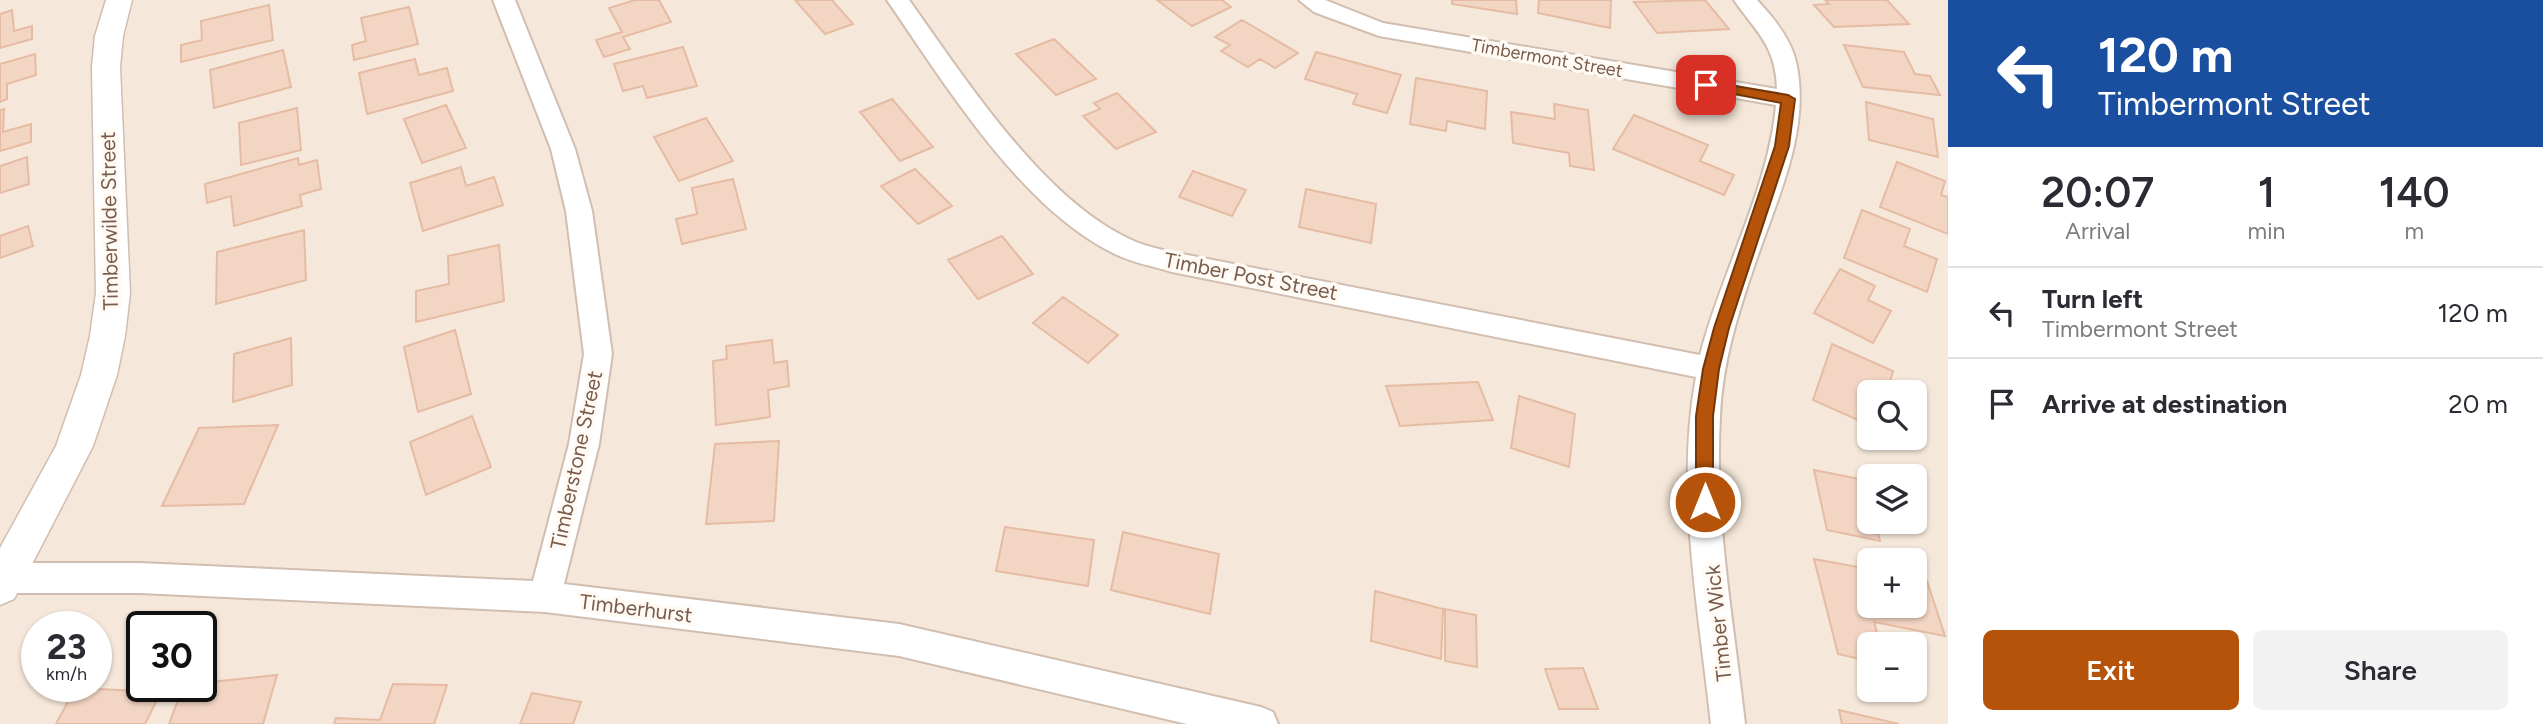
<!DOCTYPE html>
<meta charset="utf-8">
<style>
:root{--surface:#fff;--page:#f2f2f3;--text:#2b2b33;--muted:#7c7c81;--line:#e1e1e2;--accent:#b45309}
body{margin:0;font-family:Figtree,sans-serif;background:var(--page);color:var(--text);height:100vh;display:flex;flex-direction:column;font-size:26px;white-space:nowrap}
*{box-sizing:border-box;margin:0}
p{font-size:23px;color:var(--muted)}
.icon{flex:none;width:38px;height:38px;fill:none;stroke:currentColor;stroke-width:2;stroke-linecap:round;stroke-linejoin:round}
.map{position:relative;flex:1;overflow:hidden}
.details{display:flex;flex-direction:column;background:var(--surface);width:595px}
.details>*{flex:none}
.top-card{background:#1a4fa0;color:#fff;overflow:hidden}
.tools{position:absolute;left:1857px;top:380px;display:grid;gap:14px}
.tools a{display:grid;place-items:center;width:70px;height:70px;border-radius:10px;background:var(--surface);box-shadow:0 2px 5px #0004;font-size:35px}
.speed{position:absolute;left:21px;top:611px;display:flex;gap:14px;font-size:35px;font-weight:700;text-align:center}
.speed>*{display:grid;place-content:center;width:91px;height:91px;border-radius:50%;background:var(--surface);box-shadow:0 2px 5px #0004;line-height:1}
.speed small{font-size:18px;font-weight:400}
.speed .limit{border:4px solid #111;border-radius:10px;background:#fff;color:#111}
.pin{position:absolute;display:grid;place-items:center;width:60px;height:60px;color:#fff;margin:-30px;border-radius:14px;box-shadow:0 4px 10px #0006}
.me{position:absolute;width:77px;margin:-38px;rotate:0deg;stroke-linejoin:round;filter:drop-shadow(0 0 5px #0008)}
.turn{display:flex;align-items:center;gap:24px;height:147px;padding:0 35px;font-size:32px}
.turn .icon{width:91px;height:91px;stroke-width:2.5}
.turn b{display:block;font-size:49px;line-height:60px}
.eta{display:flex;justify-content:space-evenly;align-items:center;height:119px;text-align:center}
.eta b{font-size:42px;font-weight:600;line-height:49px}
.action{display:flex;gap:14px;margin-top:auto;padding:14px 35px}
.action a{flex:1;height:80px;border-radius:10px;background:var(--accent);color:#fff;font-size:28px;font-weight:600;line-height:80px;text-align:center}
.action a+a{background:var(--page);color:var(--text)}
ul{padding:0;list-style:none}
li{display:flex;align-items:center;gap:21px;height:91px;padding:0 35px;border-top:2px solid var(--line)}
li div{flex:1}
li b{display:block;font-size:26px}
li em{font-style:normal}
main{display:flex;flex:1;min-height:0}
.map>svg:first-child{display:block}
.residential{fill:#f5e8da;fill-rule:evenodd}
.building{fill:#f3d5c3;stroke:#e6bba3;stroke-width:2}
.lines{fill:none;stroke-linecap:round;stroke-linejoin:round}
.minor-casing{stroke:#d1beb0;stroke-width:4}
.tertiary-casing{stroke:#d1beb0;stroke-width:3}
.minor{fill:#fff;fill-rule:evenodd}
.tertiary{fill:#fff;fill-rule:evenodd}
.route{fill:#b45309;stroke:#753606;stroke-width:2}
.labels{text-anchor:middle;dominant-baseline:central;stroke-width:7;stroke-linejoin:round;paint-order:stroke}
.far-street-label{font-size:18px;fill:#7a5c4d;stroke:#fffaf3}
.street-label{font-size:21px;fill:#7a5c4d;stroke:#fffaf3}
</style>
<main>
<div class="map">
<svg width="1948" height="724" viewBox="0 0 1948 724">
<rect width="100%" height="100%" fill="#fdf6ec"/>
<!-- residential -->
<path class="residential" d="M0,0H1948V724H0ZM1869,392H1914V438H1869ZM1869,476H1914V522H1869ZM1869,560H1914V606H1869ZM37,626H96V686H37ZM142,626H201V686H142ZM1869,644H1914V690H1869Z"/>
<!-- building -->
<path class="building" d="M635,0H659L671,22L623,37L630,49L604,57L596,40L622,32L609,8Z
M795,0H832L853,24L825,34Z
M1157,0H1222L1231,7L1192,26Z
M1452,0H1516L1517,14L1452,4Z
M1539,0H1611L1610,28L1538,13Z
M1705,0L1729,29L1657,33L1634,2Z
M1825,0H1887L1909,24L1834,27L1814,5L1829,4Z
M269,5L273,40L181,62V45L202,40L201,21Z
M409,7L418,44L354,60L352,45L366,41L361,18Z
M12,10L14,31L32,26V39L0,48V14Z
M1242,20L1298,53L1275,68L1260,59L1248,67L1221,51L1230,45L1215,37Z
M1054,39L1096,79L1056,95L1016,54Z
M1844,45L1904,52L1915,74L1930,76L1940,95L1863,87Z
M683,47L697,86L647,98L643,86L623,91L614,64Z
M283,50L291,87L214,108L210,70Z
M1316,52L1401,75L1387,113L1353,104L1357,94L1305,79Z
M35,54L36,75L7,84V99L0,102V64Z
M415,59L419,75L447,68L453,91L367,114L359,73Z
M1416,78L1487,91L1485,129L1447,121L1446,131L1410,124Z
M1117,93L1156,132L1116,149L1083,116L1100,109L1094,103Z
M892,99L933,147L900,161L860,112Z
M1866,102L1933,119L1938,157L1869,140Z
M1554,104L1588,110L1594,170L1570,166L1569,153L1513,143L1511,112L1555,119Z
M446,105L466,148L422,163L404,119Z
M297,108L301,150L241,165L239,123Z
M4,109L3,132L31,124V142L0,151V110Z
M1634,115L1708,145L1700,161L1734,175L1724,195L1613,149Z
M706,118L733,161L679,181L654,137Z
M27,157L29,184L0,193V166Z
M298,158L299,165L317,160L321,189L300,195L302,206L234,226L231,196L207,203L205,184Z
M1897,162L1945,181L1941,195L1948,197V234L1880,207Z
M461,167L466,186L494,177L503,205L423,231L410,183Z
M915,169L952,206L918,224L881,186Z
M1193,171L1246,190L1232,216L1179,197Z
M733,179L746,229L682,244L676,219L697,214L692,188Z
M1306,189L1376,204L1371,243L1299,227Z
M1862,210L1910,229L1904,246L1937,259L1927,292L1844,258Z
M28,226L33,246L0,258V236Z
M304,230L306,280L216,304L217,252Z
M1002,236L1033,274L978,299L948,260Z
M499,245L504,301L416,322V291L449,284L448,256Z
M1840,269L1875,286L1868,300L1891,311L1873,343L1814,313Z
M1063,297L1118,335L1088,363L1033,323Z
M455,330L471,394L418,412L404,347Z
M291,338L292,385L233,402L234,354Z
M772,340L774,363L787,361L789,386L768,390L770,417L716,425L713,361L727,359L726,346Z
M1832,344L1893,371L1887,392H1869V425L1813,400Z
M1478,382L1493,420L1400,426L1386,386Z
M1519,396L1575,414L1569,467L1511,448Z
M472,416L491,467L426,495L410,442Z
M278,425L244,504L162,506L199,428Z
M779,441L774,521L706,524L715,444Z
M1814,470L1865,480L1869,497V522H1875L1880,541L1827,530Z
M1005,527L1094,540L1088,586L996,571Z
M1123,532L1219,554L1210,614L1111,590Z
M1814,559L1869,569V606H1914V578L1927,581L1945,636L1874,622L1880,644H1869V661L1838,654Z
M1375,591L1443,609L1441,659L1371,641Z
M1445,609L1476,615L1477,667L1445,661Z
M1583,668L1598,709H1559L1545,669Z
M277,675L263,724H169L183,686H201V683Z
M393,684L447,685L434,724H334L336,718L380,720Z
M75,688L161,692L145,724H56Z
M532,693L581,702L573,724H520Z
M1839,710L1899,724H1842Z"/>
<g class="lines">
<defs>
<path id="minor" d="M493,0H515L575,149L592,211L612,354L599,444L564,584L899,624L1261,707L1273,712L1278,724H1187L899,656L545,612L140,593H0V563H140L533,581L569,444L584,354L566,211L551,149Z
M887,0H909C965,78 1045,204 1136,242C1148,247 1160,249 1172,252L1700,355C1721,273 1769,188 1776,105L1379,36L1314,12L1299,0H1325L1383,23L1777,89C1776,46 1757,33 1734,0H1757C1773,17 1791,39 1796,62C1811,128 1778,197 1757,258C1739,310 1722,362 1720,417C1714,520 1734,623 1745,724H1711C1699,611 1675,490 1696,377L1172,272C1153,266 1133,263 1115,254C1021,209 945,84 887,0Z"/>
<path id="tertiary" d="M106,0H132L123,36L120,67L130,293L125,336L117,375L93,446L14,599L0,605V548L56,446L81,375L90,336L96,293L92,67L95,36Z"/>
</defs>
<!-- minor casing -->
<use href="#minor" class="minor-casing"/>
<!-- tertiary casing -->
<use href="#tertiary" class="tertiary-casing"/>
<!-- minor -->
<use href="#minor" class="minor"/>
<!-- tertiary -->
<use href="#tertiary" class="tertiary"/>
</g>
<!-- route -->
<path class="route" d="M1706,81L1788,95L1795,99L1789,146L1729,328L1719,369L1713,416V502L1711,507L1705,509L1699,507L1696,502V416L1703,369L1714,328L1775,146L1781,103L1702,88V82Z"/>
<g class="labels">
<!-- far-street labels -->
<g class="far-street-label">
<text transform="translate(1547 58) rotate(10)">Timbermont Street</text>
</g>
<!-- street labels -->
<g class="street-label">
<text transform="translate(109 221) rotate(-91)">Timberwilde Street</text>
<text transform="translate(1251 276) rotate(11)">Timber Post Street</text>
<text transform="translate(576 460) rotate(-78)">Timberstone Street</text>
<text transform="translate(636 608) rotate(7)">Timberhurst</text>
<text transform="translate(1718 623) rotate(-96)">Timber Wick</text>
</g>
</g>
</svg>
<div class="tools">
<a><svg class="icon" aria-label="search" viewBox="0 0 24 24"><circle cx="10" cy="10" r="6"/><path d="M15 15l6 6"/></svg></a>
<a><svg class="icon" aria-label="layers" viewBox="0 0 24 24"><path d="M12 4l9 5-9 5-9-5zM3 14l9 5 9-5"/></svg></a>
<a>+</a>
<a>−</a>
</div>
<div class="speed"><div>23<small>km/h</small></div><div class="limit">30</div></div>
<div class="pin" style="left:1706px;top:85px;background:#d93025"><svg class="icon" aria-label="arrive" viewBox="0 0 24 24"><path d="M6 21V4h12l-3 4 3 4H6"/></svg></div>
<svg class="me" style="left:1705px;top:502px" viewBox="-20 -20 40 40"><circle r="17" fill="#b45309" stroke="#fff" stroke-width="3"/><path d="M0-11L8 9 0 5-8 9z" fill="#fff"/></svg>
</div>
<section class="details">
<div class="top-card">
<div class="turn"><svg class="icon" aria-label="left" viewBox="0 0 24 24"><path d="M17 20v-9H6M10 6l-5 5 5 5"/></svg><div><b>120 m</b>Timbermont Street</div></div>
</div>
<div class="eta">
<div><b>20:07</b><p>Arrival</p></div>
<div><b>1</b><p>min</p></div>
<div><b>140</b><p>m</p></div>
</div>
<ul>
<li><svg class="icon" aria-label="left" viewBox="0 0 24 24"><path d="M17 20v-9H6M10 6l-5 5 5 5"/></svg><div><b>Turn left</b><p>Timbermont Street</p></div><em>120 m</em></li>
<li><svg class="icon" aria-label="arrive" viewBox="0 0 24 24"><path d="M6 21V4h12l-3 4 3 4H6"/></svg><div><b>Arrive at destination</b></div><em>20 m</em></li>
</ul>
<div class="action"><a>Exit</a><a>Share</a></div>
</section>
</main>
